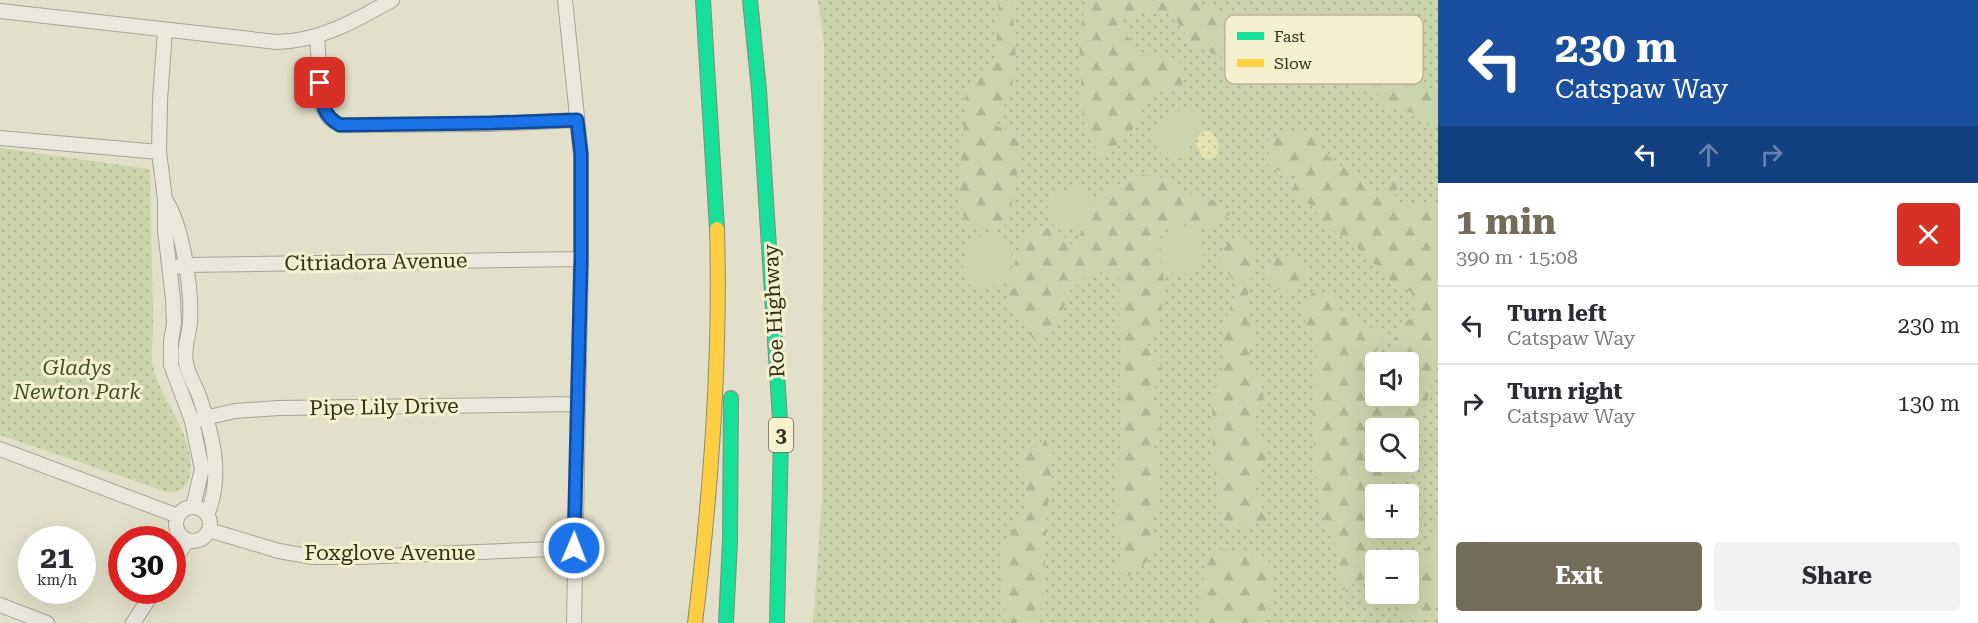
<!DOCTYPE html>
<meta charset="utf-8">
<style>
:root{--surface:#fff;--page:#f2f2f3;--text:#2b2b33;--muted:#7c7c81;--line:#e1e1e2;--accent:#726c59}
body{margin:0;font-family:"Roboto Serif",serif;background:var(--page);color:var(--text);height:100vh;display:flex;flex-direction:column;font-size:22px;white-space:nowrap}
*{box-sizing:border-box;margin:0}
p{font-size:20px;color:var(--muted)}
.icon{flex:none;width:33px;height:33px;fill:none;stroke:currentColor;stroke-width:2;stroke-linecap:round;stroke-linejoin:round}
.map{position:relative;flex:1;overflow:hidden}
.drawer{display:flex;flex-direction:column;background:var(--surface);width:540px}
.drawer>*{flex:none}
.banner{background:#1a4fa0;color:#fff;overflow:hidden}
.tools{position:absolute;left:1365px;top:352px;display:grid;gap:12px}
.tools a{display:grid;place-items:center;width:54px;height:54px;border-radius:6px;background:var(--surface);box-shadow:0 6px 24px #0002;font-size:30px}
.speed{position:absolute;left:18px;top:526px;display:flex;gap:12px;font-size:30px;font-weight:700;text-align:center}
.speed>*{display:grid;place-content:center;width:78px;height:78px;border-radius:50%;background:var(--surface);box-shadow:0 6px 24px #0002;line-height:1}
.speed small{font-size:15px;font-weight:400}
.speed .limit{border:9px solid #d22;background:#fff;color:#111}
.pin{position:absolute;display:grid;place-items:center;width:51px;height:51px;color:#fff;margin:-26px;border-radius:12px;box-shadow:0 3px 9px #0006}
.me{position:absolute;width:66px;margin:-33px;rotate:1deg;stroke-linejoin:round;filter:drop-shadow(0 0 4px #0008)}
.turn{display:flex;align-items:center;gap:21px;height:126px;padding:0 18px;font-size:27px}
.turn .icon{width:78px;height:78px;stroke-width:2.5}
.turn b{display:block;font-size:42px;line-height:51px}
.lanes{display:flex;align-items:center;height:57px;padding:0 18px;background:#0003;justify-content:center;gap:30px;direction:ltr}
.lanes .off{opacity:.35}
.round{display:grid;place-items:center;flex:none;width:63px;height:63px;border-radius:6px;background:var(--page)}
.overview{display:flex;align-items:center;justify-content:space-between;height:102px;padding:0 18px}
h1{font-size:36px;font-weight:700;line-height:45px;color:var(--accent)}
.action{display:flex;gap:12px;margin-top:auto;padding:12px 18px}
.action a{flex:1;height:69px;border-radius:6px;background:var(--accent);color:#fff;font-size:24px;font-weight:700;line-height:69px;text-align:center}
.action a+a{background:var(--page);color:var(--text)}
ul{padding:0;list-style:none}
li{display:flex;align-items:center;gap:18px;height:78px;padding:0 18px;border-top:2px solid var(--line)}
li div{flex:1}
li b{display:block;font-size:22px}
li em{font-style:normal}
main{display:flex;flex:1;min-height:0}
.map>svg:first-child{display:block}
.grass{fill:url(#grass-dots);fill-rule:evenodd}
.forest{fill:url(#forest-firs)}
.sand{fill:url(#sand-dots)}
.garden{fill:#ccd4ac}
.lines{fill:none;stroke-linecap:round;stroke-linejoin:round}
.street-casing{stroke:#a7a494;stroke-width:16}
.fast-casing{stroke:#8c897a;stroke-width:16}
.slow-casing{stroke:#8c897a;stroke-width:16}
.street{stroke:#eae8db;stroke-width:14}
.fast{stroke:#16e098;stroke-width:14}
.slow{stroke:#ffcf43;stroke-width:14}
.route-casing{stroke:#114b97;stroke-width:15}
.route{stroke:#1a73e8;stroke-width:10}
.labels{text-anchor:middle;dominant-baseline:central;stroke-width:6;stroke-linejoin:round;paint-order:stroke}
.shield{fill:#f5f1cf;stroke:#6f6852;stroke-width:1.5}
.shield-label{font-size:20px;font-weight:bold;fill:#352d1c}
.street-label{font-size:21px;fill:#352d1c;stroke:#f5f1cf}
.park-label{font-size:21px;font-style:italic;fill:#3d5223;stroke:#f5f1cf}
.key{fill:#f5f1cf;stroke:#bbb699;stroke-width:1.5}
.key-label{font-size:16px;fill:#352d1c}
</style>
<main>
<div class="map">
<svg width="1438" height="623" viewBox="0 0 1438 623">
<defs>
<pattern id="grass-dots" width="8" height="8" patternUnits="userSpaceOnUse" patternTransform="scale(1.5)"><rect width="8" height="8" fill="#ccd4ac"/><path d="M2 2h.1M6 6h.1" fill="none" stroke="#b0b693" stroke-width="1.8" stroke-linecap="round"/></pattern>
<pattern id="forest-firs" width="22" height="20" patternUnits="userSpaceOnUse" patternTransform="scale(1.5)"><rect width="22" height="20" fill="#ccd4ac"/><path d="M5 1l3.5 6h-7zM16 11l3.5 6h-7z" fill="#b0b693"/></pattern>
<pattern id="sand-dots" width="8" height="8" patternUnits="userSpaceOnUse" patternTransform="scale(1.5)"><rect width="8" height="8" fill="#e6e2b1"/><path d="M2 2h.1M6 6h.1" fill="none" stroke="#c6c298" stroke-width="1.8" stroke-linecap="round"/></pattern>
</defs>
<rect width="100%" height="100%" fill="#e2e0ca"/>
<!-- grass -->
<path class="grass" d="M818,0H1438V623H813L822,499L824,44ZM1376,363H1408V396H1376ZM1376,429H1408V462H1376ZM1376,495H1408V528H1376ZM1376,561H1408V594H1376Z
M0,148L150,169C151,218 152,267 153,316C154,330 150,355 153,367C162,403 196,436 190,475C188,490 177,494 164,491L0,435Z"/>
<!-- forest -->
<path class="forest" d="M999,0H1012L1016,57L1012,87L996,126L1020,133L1017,178L1008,223L999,229L968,226L958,201L966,90L995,67Z
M1083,0H1193L1227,14L1240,39L1224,58L1193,46L1172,14L1141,13L1120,22L1138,55L1179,58L1183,89L1151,94L1130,134L1101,159L1083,121L1079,39L1085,3Z
M1286,26L1332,41L1369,58L1387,80L1429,88L1438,93V128L1428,126L1422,114L1387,109L1380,94L1348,87L1344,81L1291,71L1268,73L1248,46L1261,29Z
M1295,130H1320L1321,150L1378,194L1389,178H1400L1394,198L1414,211L1423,201L1438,210V365L1408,462V429H1376V462H1408L1397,495H1376V528H1385L1365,578L1341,591L1337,548L1319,507L1312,421L1318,349L1302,313L1312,293L1333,292L1340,315L1356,310L1361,327L1384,328L1383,345L1362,364L1373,382H1375L1376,396H1408V363H1391L1398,324L1418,316L1411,292L1383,276L1384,268L1366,260L1354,242L1321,224L1315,207L1291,194L1297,177L1269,167V140Z
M1139,174L1167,178L1184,193L1216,201L1231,213C1210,229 1209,236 1184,224L1162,229L1158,251L1164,280L1160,324L1143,341L1163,359L1152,396L1162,423L1154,444L1159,471L1156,506L1151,524L1158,549L1135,574L1116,579L1118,562L1123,546L1116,525L1121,424L1119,387L1122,357L1119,328V277L1094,271L1071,290L1055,328L1035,341L1007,302L1009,280L1027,229L1054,227L1068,240L1070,254L1093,208L1111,188Z
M1234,237L1256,251L1247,300L1255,339L1247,360L1265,392L1253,423L1270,448L1254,487L1268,521L1234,528L1222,518L1213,466L1212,398L1224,362L1221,336L1237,287L1220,261L1225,247Z
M1280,254L1299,258L1308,273L1296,294L1272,287L1262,273Z
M1045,439L1053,453L1047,516L1043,603L1036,623H1006L999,557L1029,499L1018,460Z
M1438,522V603L1432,615L1417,623L1395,608L1408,594L1409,570L1428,547Z
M1221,549L1268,557L1273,582L1267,623H1198L1206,562Z"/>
<!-- sand -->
<path class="sand" d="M1204,131H1210C1219,137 1220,147 1216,157L1207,160L1203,158L1196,144L1198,136Z"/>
<!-- garden -->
<path class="garden" d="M1187,108L1200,116L1201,129C1192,137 1193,148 1184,156C1167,169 1146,142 1156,126C1159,119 1165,119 1171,116C1177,113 1179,109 1187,108Z
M1077,186L1090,196C1096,222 1079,235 1054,227L1047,208L1052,195Z
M1177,226L1192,228L1202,241L1203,257L1191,272L1176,275L1161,265C1161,248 1158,233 1177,226Z
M993,235L1009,242C1017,272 1005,288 974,289C958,276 963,265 968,247L982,236Z"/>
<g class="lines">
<defs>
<path id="street" d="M565,0L581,155V259L574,623
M0,11L277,42C320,41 355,21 392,0
M165,30L160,100L159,152L165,199V230L173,299L174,324L171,341V365L192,421L202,469L193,507
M317,37L322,106L329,118L340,125L490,124L577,120
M0,138L159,152
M166,201C183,227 192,291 190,322C189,336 183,350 186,363C188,373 194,384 198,393C212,432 224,475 207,515
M171,268L186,265L581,259
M192,421L235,411L279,408L577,404
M0,449L178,516
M176 524a17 17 0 1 1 34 0a17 17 0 1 1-34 0Z
M209,530L279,551L313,557H360L575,548
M172,563L188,540
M0,605L47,623
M133,623L154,591"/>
<path id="fast" d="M703,0L717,229
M750,0L759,90L781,435L777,623
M726,623L730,541L731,398"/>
<path id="slow" d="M695,623C711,492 721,362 717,229"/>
</defs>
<!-- street casing -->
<use href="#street" class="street-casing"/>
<!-- fast casing -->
<use href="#fast" class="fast-casing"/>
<!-- slow casing -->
<use href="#slow" class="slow-casing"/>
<!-- street -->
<use href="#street" class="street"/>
<!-- fast -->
<use href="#fast" class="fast"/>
<!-- slow -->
<use href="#slow" class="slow"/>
</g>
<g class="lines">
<defs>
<path id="route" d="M320,83C322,101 322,116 340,125L490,123L577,120L581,154V259L574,548"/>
</defs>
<!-- route casing -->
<use href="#route" class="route-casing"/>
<!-- route -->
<use href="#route" class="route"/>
</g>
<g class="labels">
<!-- shield labels -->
<rect class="shield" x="769" y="418" width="24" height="34" rx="4.5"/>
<g class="shield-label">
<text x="781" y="435">3</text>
</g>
<!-- street labels -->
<g class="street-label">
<text transform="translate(376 262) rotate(-1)">Citriadora Avenue</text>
<text transform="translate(774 311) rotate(-93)">Roe Highway</text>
<text transform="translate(384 407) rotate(-1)">Pipe Lily Drive</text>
<text x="390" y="553">Foxglove Avenue</text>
</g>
<!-- park labels -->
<g class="park-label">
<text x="77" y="368">Gladys<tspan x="77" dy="24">Newton Park</tspan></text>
</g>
</g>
<!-- legend -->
<rect x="1225" y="15" width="198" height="69" rx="9" class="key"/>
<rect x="1237" y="32" width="27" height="8" fill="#16e098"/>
<rect x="1237" y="59" width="27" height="8" fill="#ffcf43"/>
<g class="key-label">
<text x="1274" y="42">Fast</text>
<text x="1274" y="69">Slow</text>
</g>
</svg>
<div class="tools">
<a><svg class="icon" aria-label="sound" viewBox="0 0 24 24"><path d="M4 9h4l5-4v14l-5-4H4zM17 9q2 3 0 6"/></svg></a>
<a><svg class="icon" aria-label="search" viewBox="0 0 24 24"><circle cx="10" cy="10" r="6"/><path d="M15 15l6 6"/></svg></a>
<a>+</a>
<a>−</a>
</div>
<div class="speed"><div>21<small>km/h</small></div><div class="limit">30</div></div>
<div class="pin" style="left:320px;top:83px;background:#d93025"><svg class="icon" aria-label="arrive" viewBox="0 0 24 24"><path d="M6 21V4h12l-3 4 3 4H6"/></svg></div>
<svg class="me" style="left:574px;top:548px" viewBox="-20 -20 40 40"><circle r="17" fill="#1a73e8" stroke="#fff" stroke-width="3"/><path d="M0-11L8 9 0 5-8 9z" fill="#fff"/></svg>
</div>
<section class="drawer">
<div class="banner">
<div class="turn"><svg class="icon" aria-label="left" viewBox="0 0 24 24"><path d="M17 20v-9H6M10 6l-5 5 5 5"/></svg><div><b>230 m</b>Catspaw Way</div></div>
<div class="lanes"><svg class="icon" aria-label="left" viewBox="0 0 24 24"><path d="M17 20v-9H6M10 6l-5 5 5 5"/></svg><svg class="icon off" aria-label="ahead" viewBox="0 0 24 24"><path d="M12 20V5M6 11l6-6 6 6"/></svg><svg class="icon off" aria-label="right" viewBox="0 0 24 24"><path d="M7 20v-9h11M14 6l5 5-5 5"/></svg></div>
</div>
<div class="overview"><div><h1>1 min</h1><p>390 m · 15:08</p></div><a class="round" style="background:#d93025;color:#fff"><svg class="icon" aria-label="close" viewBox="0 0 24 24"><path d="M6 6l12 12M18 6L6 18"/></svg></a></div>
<ul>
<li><svg class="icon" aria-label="left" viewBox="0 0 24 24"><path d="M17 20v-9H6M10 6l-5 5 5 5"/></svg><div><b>Turn left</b><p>Catspaw Way</p></div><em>230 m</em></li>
<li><svg class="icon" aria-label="right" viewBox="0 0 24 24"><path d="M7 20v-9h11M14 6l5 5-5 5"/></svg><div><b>Turn right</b><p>Catspaw Way</p></div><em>130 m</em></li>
</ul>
<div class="action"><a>Exit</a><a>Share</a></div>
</section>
</main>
